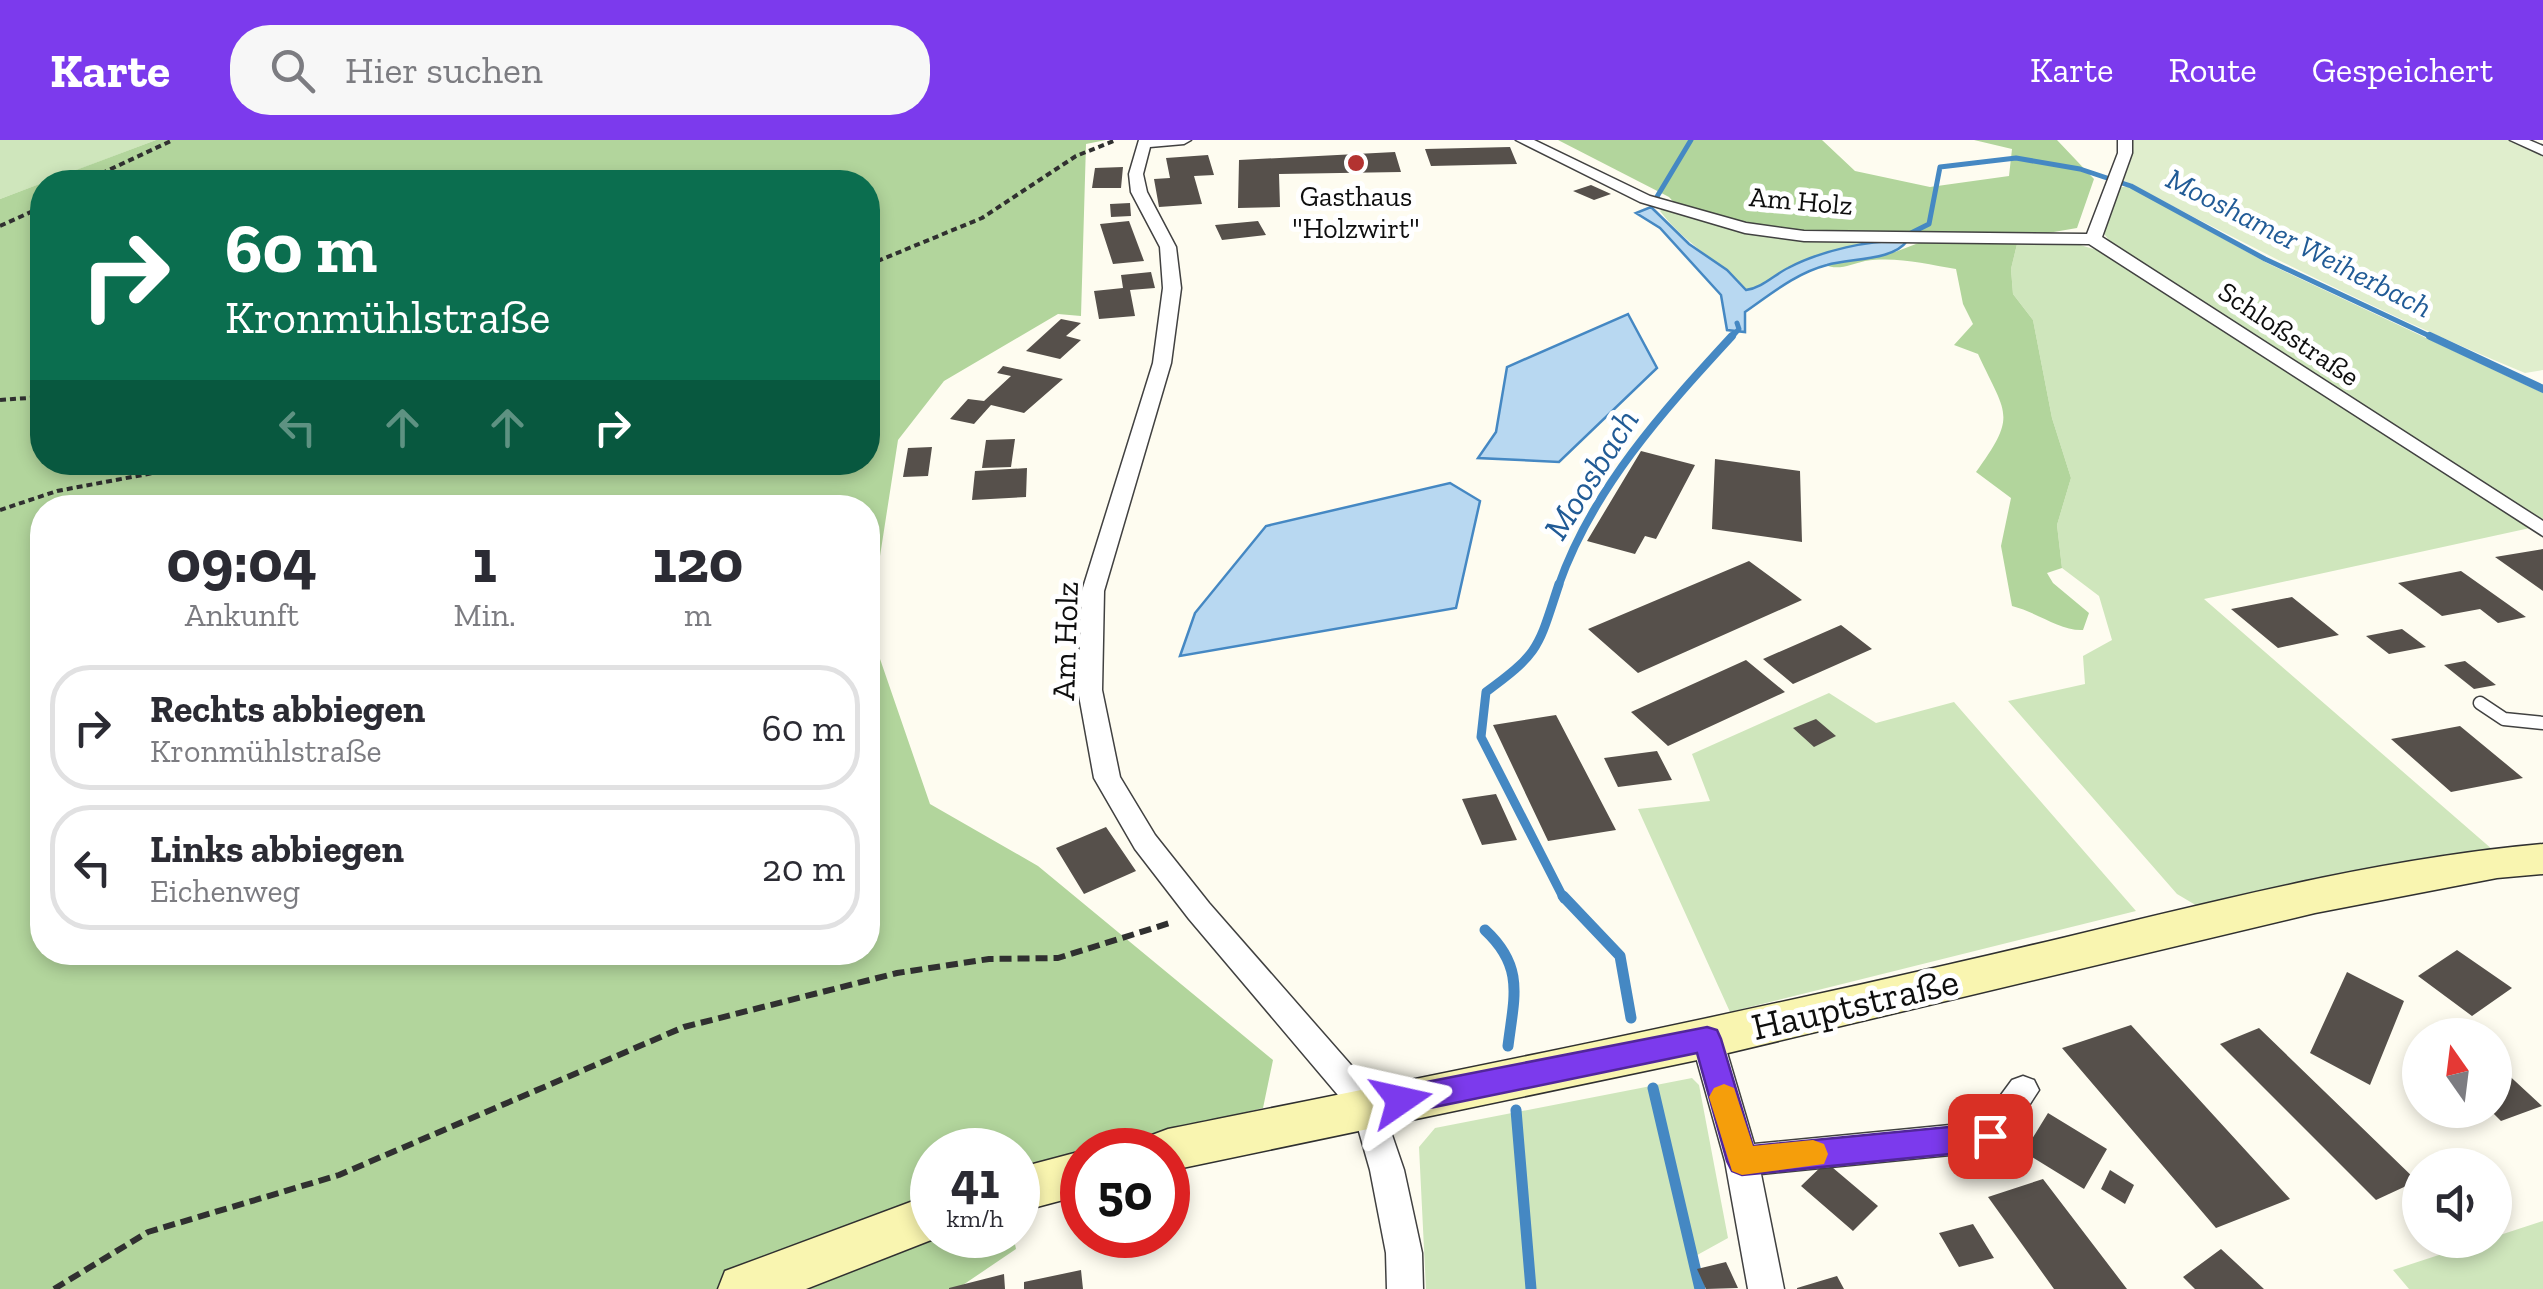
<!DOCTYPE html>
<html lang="de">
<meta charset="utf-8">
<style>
:root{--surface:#fff;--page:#f7f7f7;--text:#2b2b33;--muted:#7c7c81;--line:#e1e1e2;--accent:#7c3aed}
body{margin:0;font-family:"Zilla Slab",serif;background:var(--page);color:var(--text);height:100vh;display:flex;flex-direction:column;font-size:38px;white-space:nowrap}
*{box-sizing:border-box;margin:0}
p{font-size:32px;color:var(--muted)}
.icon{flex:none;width:55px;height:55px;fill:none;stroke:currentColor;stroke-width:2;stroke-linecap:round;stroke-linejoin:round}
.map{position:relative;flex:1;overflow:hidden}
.side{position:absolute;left:30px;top:355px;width:850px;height:470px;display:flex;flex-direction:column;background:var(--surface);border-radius:40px;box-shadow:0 5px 15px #0003}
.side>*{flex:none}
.hud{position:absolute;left:30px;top:30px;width:850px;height:305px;border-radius:40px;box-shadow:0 5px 15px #0003;background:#0b6e4f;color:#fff;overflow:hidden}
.needle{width:65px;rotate:346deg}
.fabs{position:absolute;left:2402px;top:878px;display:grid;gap:20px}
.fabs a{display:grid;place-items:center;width:110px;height:110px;border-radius:50%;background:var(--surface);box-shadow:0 5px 15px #0003;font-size:50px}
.speed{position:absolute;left:910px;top:988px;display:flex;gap:20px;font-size:50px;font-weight:700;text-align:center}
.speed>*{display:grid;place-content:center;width:130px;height:130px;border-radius:50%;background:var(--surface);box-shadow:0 5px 15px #0003;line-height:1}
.speed small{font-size:25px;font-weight:400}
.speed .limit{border:15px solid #d22;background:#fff;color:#111}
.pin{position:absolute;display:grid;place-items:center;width:85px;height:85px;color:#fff;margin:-42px;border-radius:20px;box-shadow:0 5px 15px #0006}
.me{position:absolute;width:110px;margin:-55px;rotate:79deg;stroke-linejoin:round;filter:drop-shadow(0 0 8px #0008)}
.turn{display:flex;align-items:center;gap:35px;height:210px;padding:0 30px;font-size:45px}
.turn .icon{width:130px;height:130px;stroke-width:2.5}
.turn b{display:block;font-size:70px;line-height:85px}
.lanes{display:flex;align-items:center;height:95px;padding:0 30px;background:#0003;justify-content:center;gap:50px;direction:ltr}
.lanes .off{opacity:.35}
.eta{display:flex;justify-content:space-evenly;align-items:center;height:170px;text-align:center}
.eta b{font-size:60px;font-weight:700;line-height:70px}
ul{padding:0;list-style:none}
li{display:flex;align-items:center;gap:30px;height:125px;margin:0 20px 15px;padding:0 10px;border:5px solid var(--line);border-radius:40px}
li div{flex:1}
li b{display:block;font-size:38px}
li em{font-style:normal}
header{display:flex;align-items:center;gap:60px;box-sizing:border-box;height:140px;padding:0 50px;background:var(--accent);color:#fff}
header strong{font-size:48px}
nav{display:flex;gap:55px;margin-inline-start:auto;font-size:35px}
.search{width:700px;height:90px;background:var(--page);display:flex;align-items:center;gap:25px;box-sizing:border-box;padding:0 35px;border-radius:40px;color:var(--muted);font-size:38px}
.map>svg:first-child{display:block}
.green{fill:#cfe6bc}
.forest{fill:#b2d59c;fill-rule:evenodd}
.pitch{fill:#e0eecd}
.water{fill:#b8d8f1;stroke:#4588c3;stroke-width:2.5}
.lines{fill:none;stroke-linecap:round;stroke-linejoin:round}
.stream-far3{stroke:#4588c3;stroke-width:5}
.stream-far2{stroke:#4588c3;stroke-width:8}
.stream-far1{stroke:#4588c3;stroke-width:9}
.stream{stroke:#4588c3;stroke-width:11}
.building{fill:#56504b}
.lane-casing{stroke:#414141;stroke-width:15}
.street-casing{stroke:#414141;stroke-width:3}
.secondary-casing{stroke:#303030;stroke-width:3}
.path-far1{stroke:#303030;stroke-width:4;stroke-dasharray:6 4;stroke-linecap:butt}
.path{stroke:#303030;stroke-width:6;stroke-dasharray:12 6;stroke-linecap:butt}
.lane{stroke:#fff;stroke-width:12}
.street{fill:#fff;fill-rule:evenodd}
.secondary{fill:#f9f5b0;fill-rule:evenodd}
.route{fill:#7c3aed;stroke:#51269a;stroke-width:2.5}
.slow{fill:#f59e0b}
.poi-dot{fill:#b33331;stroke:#fff;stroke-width:4}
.labels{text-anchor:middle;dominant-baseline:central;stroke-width:10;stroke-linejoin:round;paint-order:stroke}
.far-poi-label{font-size:28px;fill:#0e0e0e;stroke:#fff}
.far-street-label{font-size:28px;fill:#0e0e0e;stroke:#fff}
.far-water-label{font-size:30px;font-style:italic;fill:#215b96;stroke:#fff}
.street-label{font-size:32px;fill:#0e0e0e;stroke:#fff}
.water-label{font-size:35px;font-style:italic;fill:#215b96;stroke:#fff}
.near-street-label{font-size:38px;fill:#0e0e0e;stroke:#fff}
</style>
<header>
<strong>Karte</strong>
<div class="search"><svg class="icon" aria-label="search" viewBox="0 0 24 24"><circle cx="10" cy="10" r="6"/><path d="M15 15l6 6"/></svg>Hier suchen</div>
<nav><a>Karte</a><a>Route</a><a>Gespeichert</a></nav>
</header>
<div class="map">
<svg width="2543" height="1149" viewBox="0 0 2543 1149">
<rect width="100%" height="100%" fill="#fefcf0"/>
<!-- green -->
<path class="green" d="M0,0H156L0,59Z
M2128,46L2267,123L2543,253V382L2114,107L2102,91L2117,48Z
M1663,68L1889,99L1790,127L1756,148L1745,150C1719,121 1684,103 1660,71Z
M2018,100L2067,101L2100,111L2530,388L2204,459L2493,710L2204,770L2177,754L2008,561L2085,544L2083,516L2112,500L2099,456L2062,428L2057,385L2071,338L2052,278L2033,180L2013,154L2011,129Z
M1829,553L1876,583L1954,562L2136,771L1730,872L1638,669L1710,661L1692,614Z
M1692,938L1699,945L1728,1098L1690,1119L1702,1149H1426L1419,1007L1435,988Z
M2543,1081V1149H2409L2393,1130Z"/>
<!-- forest -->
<path class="forest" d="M156,0H1106L1086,4L1081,176L1058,174L944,241L898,300L869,487L930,664L1038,726L1273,920L1263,968L1018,1029V1010H932V1095H1013L1016,1109L957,1149H0V59L42,43V322H868V42H44ZM42,368H868V812H42Z
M1558,0H1822L1855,31L1930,47L2009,36L2012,9L1974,0H2057L2094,39L2077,88L2048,93L1780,90L1679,68L1669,57Z
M1929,99L2018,100L2011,129L2013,154L2033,180L2052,278L2071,338L2057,385L2062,428L2047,433L2053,443L2089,473L2083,490C2060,491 2039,473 2012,466L2001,406L2011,358L1976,332C2018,274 2006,275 1978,214L1954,205L1973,184L1963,164L1956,129C1926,124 1895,116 1865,121C1851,124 1839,131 1825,125L1895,112Z"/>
<!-- pitch -->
<path class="pitch" d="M2132,0H2511L2543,14V230L2525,233C2386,176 2254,109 2121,39Z"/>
<!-- water -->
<path class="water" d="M1651,67L1689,104L1727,130L1746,150C1762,148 1774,135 1788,128C1820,111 1871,99 1907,101C1893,121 1850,118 1827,125C1796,133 1771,154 1745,172V192L1727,190L1721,155L1660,88L1636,73Z
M1628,174L1657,228L1559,322L1478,318L1496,292L1507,227Z
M1450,343L1480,361L1456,468L1180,516L1195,473L1266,386Z"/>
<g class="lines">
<!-- stream-far3 -->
<path class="stream-far3" d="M1652,65L1691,0
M1903,97L1929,84L1940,27L2016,18L2080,29L2131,46L2265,119L2436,199
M1730,199L1739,189L1737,183"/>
<!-- stream-far2 -->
<path class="stream-far2" d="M2430,196L2543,249
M1558,447C1592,349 1663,271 1732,196"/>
<!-- stream-far1 -->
<path class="stream-far1" d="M1559,444C1538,507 1541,512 1486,552L1481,597L1564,759"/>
<!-- stream -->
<path class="stream" d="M1563,756L1620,816L1631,878
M1485,790C1525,827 1514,857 1508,906
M1653,948L1700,1149
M1516,970L1531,1149"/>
</g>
<!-- building -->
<path class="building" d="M1510,7L1517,24L1431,26L1425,9Z
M1395,12L1401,32L1279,34L1280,67L1238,68L1239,20Z
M1208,15L1214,35L1194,36L1202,64L1159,67L1154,39L1170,38L1166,18Z
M1123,27L1121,48H1092L1095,28Z
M1591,45L1611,54L1594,60L1573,51Z
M1130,63L1131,76L1111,77L1110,64Z
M1129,81L1144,121L1113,124L1100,84Z
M1258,81L1266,95L1222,100L1215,85Z
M1151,132L1155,148L1130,150L1135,176L1099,179L1094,151L1123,148L1121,135Z
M1061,179L1081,183L1066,196L1081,200L1060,219L1026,211Z
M1003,226L1063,239L1024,273L991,265L974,284L950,279L968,259L984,261L1011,236L997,233Z
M1015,299L1011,327L982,328L986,300Z
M932,307L928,336L903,337L908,308Z
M1641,311L1695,325L1656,399L1645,396L1635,414L1587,401Z
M1715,319L1800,331L1802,402L1712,389Z
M1027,328L1026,357L972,360L975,331Z
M2543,409V451L2495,417Z
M1749,421L1802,460L1638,533L1588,489Z
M2461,431L2526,477L2498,483L2480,469L2442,476L2398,443Z
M2292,457L2339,495L2278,508L2231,469Z
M1841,485L1872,509L1793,544L1763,519Z
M2402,489L2426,507L2389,514L2366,496Z
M1746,520L1785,552L1668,606L1631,572Z
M2465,521L2496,545L2474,549L2444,525Z
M1556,575L1616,690L1548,701L1493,585Z
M1816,579L1836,596L1814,607L1793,588Z
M2460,586L2523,638L2451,652L2391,599Z
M1657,611L1672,640L1618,647L1604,618Z
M1496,654L1517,700L1482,705L1462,659Z
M1106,687L1136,731L1084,754L1056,708Z
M2457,810L2512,848L2472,876L2418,836Z
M2347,832L2404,861L2370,945L2310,913Z
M2131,885L2290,1059L2216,1088L2062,908Z
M2259,888L2417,1041L2376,1060L2220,904Z
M2502,929L2542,966L2501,981L2490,970H2495V931Z
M2048,973L2107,1009L2084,1049L2024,1012Z
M1826,1022L1878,1066L1853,1091L1801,1046Z
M2110,1030L2134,1045L2125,1064L2101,1049Z
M2043,1039L2127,1149H2054L1988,1057Z
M1973,1084L1994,1118L1959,1127L1939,1093Z
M2221,1109L2264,1149H2195L2183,1137Z
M1726,1122L1738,1148L1706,1149L1697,1129Z
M1081,1130L1083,1149H1024V1142Z
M1004,1134L1005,1149H949V1148Z
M1837,1136L1844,1149H1797V1148Z"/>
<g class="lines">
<defs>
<path id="lane" d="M2480,563L2504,579L2543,583"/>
<path id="street" d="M1139,0H1191L1184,4L1150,7L1143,34L1147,52L1176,107L1181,148L1171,223L1104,451L1102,550L1120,637L1155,695L1209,763L1379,957L1404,1030L1422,1113L1423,1149H1387L1386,1113L1370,1030L1354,974L1189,779L1135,709L1094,638L1078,550L1082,451L1153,223L1163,148L1160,107L1131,52L1129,34Z
M1516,0H1534L1650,56L1746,83L1804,91L2087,94L2118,13V0H2132V13L2102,97L2543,381V396L2089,104L1804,101L1745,93L1640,62Z
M2510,0H2529L2543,6V15Z
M1707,886L1718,890L1723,899L1754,1004L1981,982L2012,940L2023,936L2034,940L2039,950L2002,1007L1990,1011L1761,1034L1784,1149H1748L1725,1021L1691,899L1696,890Z"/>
<path id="secondary" d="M2543,704V734L2497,738L2315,773L1707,918L1168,1031V1010H1145L1152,995L1168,989C1430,936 1691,884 1951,824C2143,781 2348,721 2543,704Z
M1082,1011V1055L1018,1072V1028Z
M932,1054V1095H944L806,1149H718L725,1131Z"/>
</defs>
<!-- lane casing -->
<use href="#lane" class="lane-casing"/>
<!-- street casing -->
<use href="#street" class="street-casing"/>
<!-- secondary casing -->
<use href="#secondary" class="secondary-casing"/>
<!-- path-far1 -->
<path class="path-far1" d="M83,42L173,0
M0,86L42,67
M868,125L982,78L1076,16L1116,0
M0,260L42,257
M0,370L57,351L212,322"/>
<!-- path -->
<path class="path" d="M54,1149L148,1092L339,1035L684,887L897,833L989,819L1058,818L1173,782"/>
<!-- lane -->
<use href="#lane" class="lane"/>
<!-- street -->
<use href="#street" class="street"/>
<!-- secondary -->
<use href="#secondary" class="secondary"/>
</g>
<!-- route -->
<path class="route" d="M1707,887L1717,890L1721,899L1753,1006L1990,983L2001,987L2005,996L2001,1006L1990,1010L1742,1035L1732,1031L1727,1021L1697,913L1401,974L1391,970L1387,960L1391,951L1401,947Z"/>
<!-- slow -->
<path class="slow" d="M1724,944L1734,948L1753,1006L1813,1000L1824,1004L1828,1014L1824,1024L1742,1035L1732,1031L1709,957L1714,948Z"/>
<!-- markers -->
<circle class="poi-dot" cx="1356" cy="23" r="10"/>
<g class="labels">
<!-- far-poi labels -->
<g class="far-poi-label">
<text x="1356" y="56">Gasthaus<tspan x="1356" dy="32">"Holzwirt"</tspan></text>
</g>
<!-- far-street labels -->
<g class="far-street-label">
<text transform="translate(1801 61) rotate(5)">Am Holz</text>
<text transform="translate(2289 194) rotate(34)">Schloßstraße</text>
</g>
<!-- far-water labels -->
<g class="far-water-label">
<text transform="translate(2299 103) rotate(27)">Mooshamer Weiherbach</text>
</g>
<!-- street labels -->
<g class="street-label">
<text transform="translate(1065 501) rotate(-88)">Am Holz</text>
</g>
<!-- water labels -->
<g class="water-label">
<text transform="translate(1591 334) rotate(-58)">Moosbach</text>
</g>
<!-- near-street labels -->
<g class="near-street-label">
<text transform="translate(1855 864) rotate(-13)">Hauptstraße</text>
</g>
</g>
</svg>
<div class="fabs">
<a><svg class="needle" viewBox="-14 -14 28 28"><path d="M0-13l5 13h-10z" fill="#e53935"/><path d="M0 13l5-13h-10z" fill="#7c7c81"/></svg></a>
<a><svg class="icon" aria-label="sound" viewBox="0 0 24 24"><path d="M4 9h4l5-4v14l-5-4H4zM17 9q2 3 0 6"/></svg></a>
</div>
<div class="speed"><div>41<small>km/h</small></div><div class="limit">50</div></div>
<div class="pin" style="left:1990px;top:996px;background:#d93025"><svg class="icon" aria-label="arrive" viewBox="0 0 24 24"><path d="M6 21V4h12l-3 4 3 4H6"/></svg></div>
<svg class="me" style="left:1401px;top:960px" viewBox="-20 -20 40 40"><path d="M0-17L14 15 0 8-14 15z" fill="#7c3aed" stroke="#fff" stroke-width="4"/></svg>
<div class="hud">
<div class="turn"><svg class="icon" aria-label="right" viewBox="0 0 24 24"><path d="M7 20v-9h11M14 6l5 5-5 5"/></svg><div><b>60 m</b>Kronmühlstraße</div></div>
<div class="lanes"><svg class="icon off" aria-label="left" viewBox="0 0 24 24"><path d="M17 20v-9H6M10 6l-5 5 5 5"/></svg><svg class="icon off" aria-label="ahead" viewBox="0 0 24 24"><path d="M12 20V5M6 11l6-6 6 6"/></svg><svg class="icon off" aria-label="ahead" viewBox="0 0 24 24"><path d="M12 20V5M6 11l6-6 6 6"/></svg><svg class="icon" aria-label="right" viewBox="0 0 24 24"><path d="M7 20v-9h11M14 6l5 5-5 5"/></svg></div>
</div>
<section class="side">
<div class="eta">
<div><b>09:04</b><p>Ankunft</p></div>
<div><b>1</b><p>Min.</p></div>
<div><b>120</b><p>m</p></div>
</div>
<ul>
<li><svg class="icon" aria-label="right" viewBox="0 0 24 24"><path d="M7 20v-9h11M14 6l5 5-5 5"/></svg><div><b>Rechts abbiegen</b><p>Kronmühlstraße</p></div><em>60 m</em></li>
<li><svg class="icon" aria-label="left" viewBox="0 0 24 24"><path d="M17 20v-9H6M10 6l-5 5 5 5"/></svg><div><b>Links abbiegen</b><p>Eichenweg</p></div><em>20 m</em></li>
</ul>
</section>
</div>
